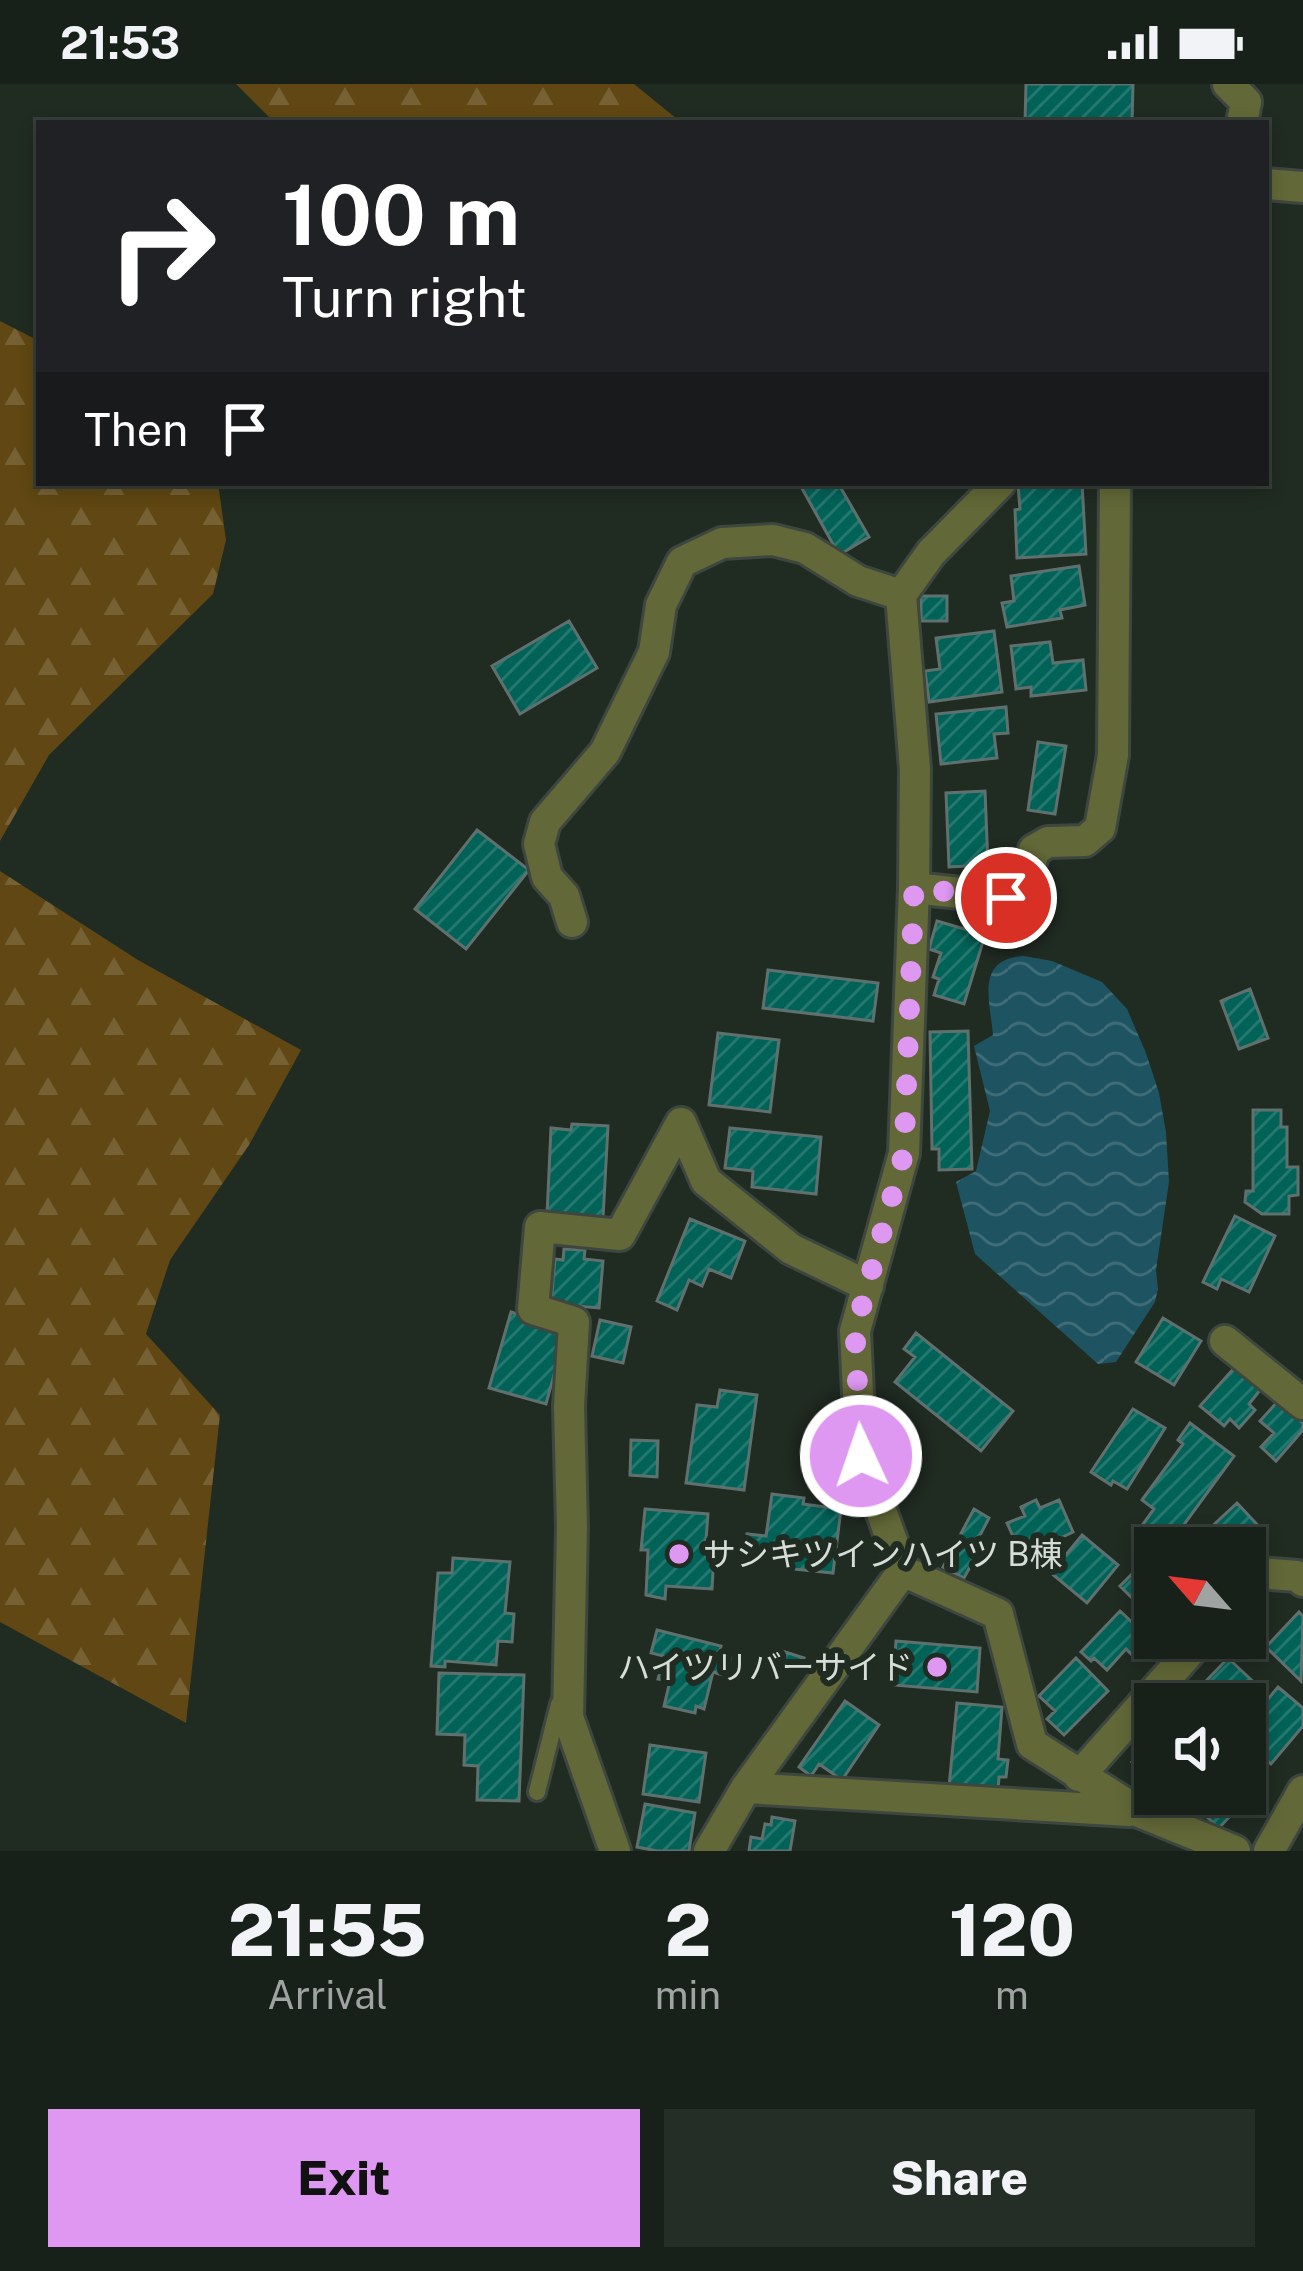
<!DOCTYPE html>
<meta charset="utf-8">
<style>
:root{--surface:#18201a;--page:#252d27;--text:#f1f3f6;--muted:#9fa3a2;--line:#363e39;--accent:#de98f2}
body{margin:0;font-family:"Public Sans","Noto Sans JP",sans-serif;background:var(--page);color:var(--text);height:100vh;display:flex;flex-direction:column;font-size:45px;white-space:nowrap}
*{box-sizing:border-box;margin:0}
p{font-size:39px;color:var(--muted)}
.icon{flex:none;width:66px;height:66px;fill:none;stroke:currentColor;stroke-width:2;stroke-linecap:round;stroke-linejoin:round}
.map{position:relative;height:1767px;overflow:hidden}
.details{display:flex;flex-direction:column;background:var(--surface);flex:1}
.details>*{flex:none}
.banner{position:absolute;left:36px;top:36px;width:1233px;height:366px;border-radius:0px;box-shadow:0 6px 18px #0003,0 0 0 3px var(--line);background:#202124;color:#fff;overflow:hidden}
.needle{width:78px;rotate:298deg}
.tools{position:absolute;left:1134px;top:1443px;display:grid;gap:24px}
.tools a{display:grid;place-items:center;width:132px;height:132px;border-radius:0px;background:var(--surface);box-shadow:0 6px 18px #0003,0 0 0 3px var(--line);font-size:60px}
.pin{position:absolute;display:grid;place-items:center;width:102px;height:102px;color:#fff;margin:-51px;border:6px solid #fff;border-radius:50%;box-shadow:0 3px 12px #0007}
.me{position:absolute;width:132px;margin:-66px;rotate:357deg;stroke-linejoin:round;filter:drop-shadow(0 0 9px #0008)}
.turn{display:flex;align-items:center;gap:42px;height:252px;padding:0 48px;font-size:54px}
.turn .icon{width:156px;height:156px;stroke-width:2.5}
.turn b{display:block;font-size:84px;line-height:102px}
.then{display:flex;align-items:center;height:114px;padding:0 48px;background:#0003;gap:24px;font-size:45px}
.eta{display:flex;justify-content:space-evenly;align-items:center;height:204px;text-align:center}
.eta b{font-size:72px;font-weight:800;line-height:84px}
.action{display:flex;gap:24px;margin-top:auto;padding:24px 48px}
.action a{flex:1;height:138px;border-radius:0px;background:var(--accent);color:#111;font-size:48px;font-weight:800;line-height:138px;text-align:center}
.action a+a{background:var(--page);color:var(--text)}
.status{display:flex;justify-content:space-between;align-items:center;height:84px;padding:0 60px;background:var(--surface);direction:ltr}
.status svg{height:33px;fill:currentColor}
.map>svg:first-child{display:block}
.forest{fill:url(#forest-firs)}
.water{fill:url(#water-waves)}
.building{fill:url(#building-hatch);stroke:#5f716e;stroke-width:3}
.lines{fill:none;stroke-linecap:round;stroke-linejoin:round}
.lane-casing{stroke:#3d473f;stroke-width:22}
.street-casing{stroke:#3d473f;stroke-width:36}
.lane{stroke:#626837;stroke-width:16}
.street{stroke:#626837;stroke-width:30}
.route{stroke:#de98f2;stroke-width:21;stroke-dasharray:0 37.8}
.poi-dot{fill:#de98f2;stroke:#202b22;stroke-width:4.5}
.labels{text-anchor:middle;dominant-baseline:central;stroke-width:12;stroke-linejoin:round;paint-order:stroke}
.poi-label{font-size:33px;fill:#d6ddd7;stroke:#202b22;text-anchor:start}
</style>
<div class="status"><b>21:53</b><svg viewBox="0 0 49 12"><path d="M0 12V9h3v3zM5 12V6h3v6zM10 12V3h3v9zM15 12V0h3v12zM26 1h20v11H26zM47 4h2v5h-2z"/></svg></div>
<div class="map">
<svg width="1303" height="1767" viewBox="0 0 1303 1767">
<defs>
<pattern id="forest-firs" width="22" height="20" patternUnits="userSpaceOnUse" patternTransform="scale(3)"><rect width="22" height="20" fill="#604713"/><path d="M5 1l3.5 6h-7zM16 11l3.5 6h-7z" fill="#766135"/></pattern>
<pattern id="water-waves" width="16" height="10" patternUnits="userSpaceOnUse" patternTransform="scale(3)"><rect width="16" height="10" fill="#1e5461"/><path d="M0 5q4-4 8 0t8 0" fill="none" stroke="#3e6c77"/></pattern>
<pattern id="building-hatch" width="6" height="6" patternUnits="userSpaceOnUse" patternTransform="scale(3)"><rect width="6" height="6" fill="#016258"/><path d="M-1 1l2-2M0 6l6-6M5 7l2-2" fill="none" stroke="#25786f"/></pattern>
</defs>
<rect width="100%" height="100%" fill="#202b22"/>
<!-- forest -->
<path class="forest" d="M236,0H634L682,39H275Z
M0,237L39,257V399H218L226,456L213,510L49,671L0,757Z
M0,787L138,876L301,966L249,1061L170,1176L146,1250L220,1331L186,1639L0,1538Z"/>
<!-- water -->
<path class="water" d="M1024,872L1052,877L1102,898L1127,925L1146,969L1159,1009L1166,1048L1169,1098L1156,1186L1158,1205L1155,1218L1116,1278L1098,1280L975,1170L956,1098L976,1087L990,1027L974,962L993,951C990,916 975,875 1024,872Z"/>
<!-- building -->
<path class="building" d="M1026,0H1133L1132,39H1025Z
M799,399H838L869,453L839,471Z
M1082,399L1086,470L1017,474L1015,426L1020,425L1018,401Z
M1079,482L1085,521L1060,526L1062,534L1007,543L1002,519L1014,517L1011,492Z
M921,512H947V537H921Z
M569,537L597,584L520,630L492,582Z
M994,547L1002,608L929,618L925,587L940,585L936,554Z
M1050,558L1053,579L1083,576L1086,606L1031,612V603L1016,605L1011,562Z
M1006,623L1008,649L994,650L997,674L941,680L936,630Z
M1038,658L1066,662L1055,730L1028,726Z
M985,707L988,781L949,783L946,709Z
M477,746L529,786L466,865L415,825Z
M937,837L985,851L964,920L934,911L939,895L933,893L941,869L929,865Z
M768,886L878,899L873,937L763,924Z
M1250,905L1268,954L1239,965L1221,917Z
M968,947L972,1085L939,1086V1065H932L930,948Z
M718,949L779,956L770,1028L709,1021Z
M1253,1026H1281V1043H1287V1083H1298V1111L1289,1112V1130H1262L1245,1118L1246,1107H1253Z
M572,1040L608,1042L603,1134L547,1131L551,1044L571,1046Z
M730,1044L821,1053L816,1110L752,1103L753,1087L725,1084Z
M1235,1132L1275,1152L1249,1208L1221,1195L1217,1205L1203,1198Z
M690,1135L745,1157L731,1194L709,1185L702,1202L689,1196L677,1226L657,1217Z
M564,1165L585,1166L584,1175L603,1177L599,1224L551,1220L555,1175L563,1176Z
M511,1228L553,1241L551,1248L565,1251L546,1320L489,1304Z
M1163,1234L1201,1257L1174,1301L1136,1278Z
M600,1236L631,1243L623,1279L592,1272Z
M916,1249L1013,1327L981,1367L895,1298L915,1273L904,1265Z
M1235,1283L1261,1305L1249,1320L1255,1326L1239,1344L1230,1335L1224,1342L1200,1322Z
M720,1306L757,1311L744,1406L686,1399L697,1321L717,1323Z
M1278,1317L1303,1339V1346L1276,1377L1261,1363L1274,1349L1260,1337Z
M1133,1325L1165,1344L1127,1405L1113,1397L1111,1401L1091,1388Z
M1190,1339L1234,1372L1180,1446L1172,1441L1157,1460L1138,1447L1154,1425L1142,1416L1183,1360L1178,1356Z
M631,1356L658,1357L657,1393L630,1391Z
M772,1410L804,1414L803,1420L841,1425L833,1489L793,1485V1476L744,1470L747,1450L766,1452Z
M1036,1416L1040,1424L1059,1416L1073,1448L1022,1472L1007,1439L1025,1432L1021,1423Z
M1237,1419L1265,1449L1245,1469V1464H1193L1191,1462Z
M645,1425L708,1430L705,1469L714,1470L712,1505L666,1502L665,1515L646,1511L648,1466H641Z
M974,1425L989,1434L977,1457L992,1465L980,1486L971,1481L964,1494L943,1483Z
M1082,1451L1118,1481L1087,1519L1051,1489Z
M453,1474L510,1478L505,1529L514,1530L512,1558L498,1557L496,1581L445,1577V1583L431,1582L438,1489H452Z
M1139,1483L1149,1494L1155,1488V1537L1120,1502Z
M1120,1527L1148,1553L1131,1570L1126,1565L1107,1586L1094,1574L1091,1577L1081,1568Z
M1299,1528L1303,1532L1301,1597L1266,1563Z
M657,1546L721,1562L719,1571L731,1574L726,1592L713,1588L704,1625L696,1622L695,1629L664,1622L670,1597L658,1595L664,1572L651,1569Z
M896,1557L980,1564L977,1608L893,1601Z
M779,1566L804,1574L800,1586L775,1579Z
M1076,1574L1108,1607L1064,1651L1047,1635L1055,1627L1039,1612Z
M1228,1574L1261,1605L1245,1622L1190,1620L1187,1617Z
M439,1589L524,1591L519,1717L477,1716L478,1682L464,1681L465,1651L437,1650Z
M1278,1603L1303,1624V1642L1271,1680L1245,1658V1643Z
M845,1617L879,1641L842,1696L819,1680L811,1692L799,1683Z
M957,1619L1002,1623L998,1675L1008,1676L1006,1693H999L998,1707L949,1703Z
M1155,1653L1157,1710L1154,1713L1135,1696L1142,1688L1132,1678Z
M650,1661L706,1669L699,1718L643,1710Z
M1245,1692L1257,1703L1219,1744L1187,1715L1191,1710H1245Z
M645,1720L695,1729L689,1767H657L637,1763Z
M772,1733L795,1737L790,1767H749L751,1753L762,1755L765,1740L771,1741Z"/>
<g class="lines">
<defs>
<path id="lane" d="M537,1708L559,1620"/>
<path id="street" d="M1228,0L1246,18L1242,39
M1266,100L1303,103
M1000,399L931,469L901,511L915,685L914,804L904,1069L855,1247L861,1372L903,1487L998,1530L1032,1660L1137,1727L1235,1767
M914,804L1006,814L1026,800L1034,766L1048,758L1085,757L1100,744L1113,671L1115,399
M572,838L564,812L547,793L539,760L545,738L605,668L654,568L661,521L682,478L722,459L773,456L805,464L858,497L901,511
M681,1039L706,1097L791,1165L868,1202
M1225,1257L1303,1320
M1245,1505L1259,1489L1297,1492L1303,1497
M1079,1692L1202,1554
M746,1704L1129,1727
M615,1767L568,1633L572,1443L569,1322L574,1238L533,1225L540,1143L620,1151L681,1039
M709,1767L746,1704L903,1487
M1269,1767L1303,1707"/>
</defs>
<!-- lane casing -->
<use href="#lane" class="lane-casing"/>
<!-- street casing -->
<use href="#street" class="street-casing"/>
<!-- lane -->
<use href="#lane" class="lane"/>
<!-- street -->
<use href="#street" class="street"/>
</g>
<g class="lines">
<!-- route -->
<path class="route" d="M861,1372L855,1247L904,1069L914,804L1006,814"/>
</g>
<!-- markers -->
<g class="poi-dot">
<circle cx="679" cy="1470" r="12"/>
<circle cx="937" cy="1583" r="12"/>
</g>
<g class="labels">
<!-- poi labels -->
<g class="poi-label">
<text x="703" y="1470">サシキツインハイツ B棟</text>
<text x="913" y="1583" text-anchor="end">ハイツリバーサイド</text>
</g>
</g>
</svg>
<div class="tools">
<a><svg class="needle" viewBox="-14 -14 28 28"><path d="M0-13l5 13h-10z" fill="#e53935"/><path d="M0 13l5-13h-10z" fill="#9fa3a2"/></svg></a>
<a><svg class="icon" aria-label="sound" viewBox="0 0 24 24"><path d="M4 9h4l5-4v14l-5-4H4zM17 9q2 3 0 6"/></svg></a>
</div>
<div class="pin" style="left:1006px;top:814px;background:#d93025"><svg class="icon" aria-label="arrive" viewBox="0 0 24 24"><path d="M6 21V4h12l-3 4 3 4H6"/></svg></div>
<svg class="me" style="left:861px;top:1372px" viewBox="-20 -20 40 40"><circle r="17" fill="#de98f2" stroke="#fff" stroke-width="3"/><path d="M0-11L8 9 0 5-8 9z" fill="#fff"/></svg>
<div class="banner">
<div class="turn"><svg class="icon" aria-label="right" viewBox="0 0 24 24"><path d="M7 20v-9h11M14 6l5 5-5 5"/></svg><div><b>100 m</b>Turn right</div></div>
<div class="then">Then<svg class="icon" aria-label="arrive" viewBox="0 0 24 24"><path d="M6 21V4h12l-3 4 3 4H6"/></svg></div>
</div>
</div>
<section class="details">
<div class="eta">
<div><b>21:55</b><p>Arrival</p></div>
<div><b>2</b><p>min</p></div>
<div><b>120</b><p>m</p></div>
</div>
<div class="action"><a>Exit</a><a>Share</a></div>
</section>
